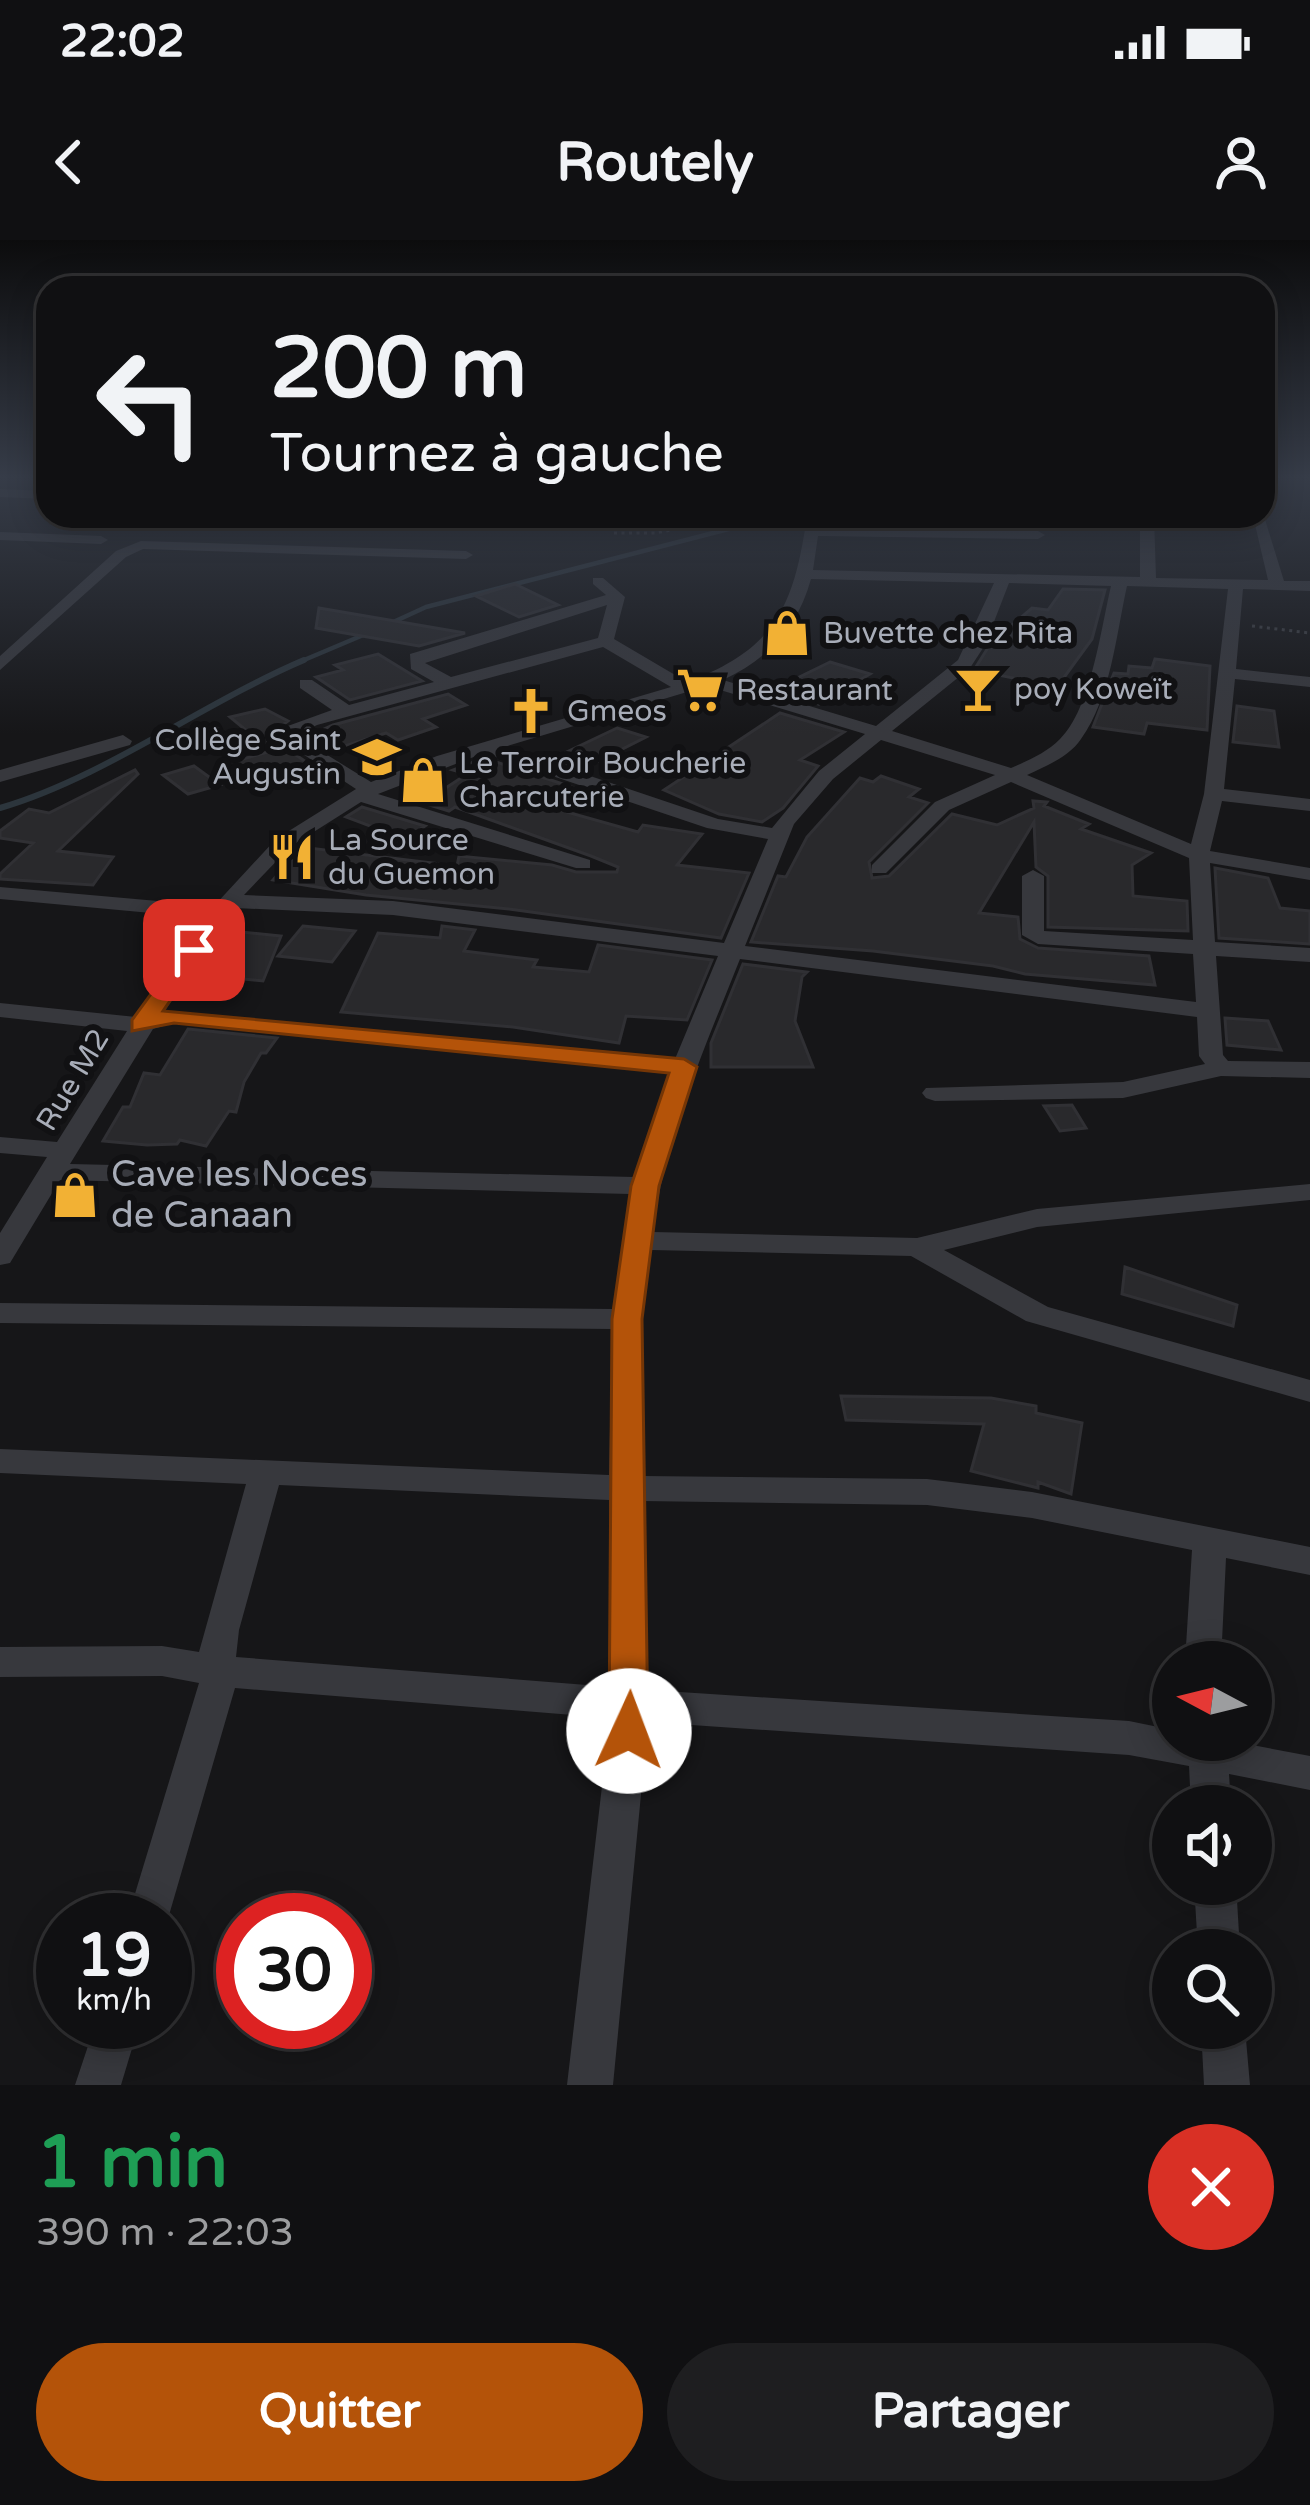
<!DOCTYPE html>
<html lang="fr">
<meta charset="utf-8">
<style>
:root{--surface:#101012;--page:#1e1e20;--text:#f1f3f6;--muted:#9c9d9f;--line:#303032;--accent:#b45309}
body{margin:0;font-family:"Varela Round",sans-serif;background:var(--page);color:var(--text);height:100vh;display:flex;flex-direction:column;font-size:45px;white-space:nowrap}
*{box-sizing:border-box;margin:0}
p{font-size:39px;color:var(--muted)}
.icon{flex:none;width:66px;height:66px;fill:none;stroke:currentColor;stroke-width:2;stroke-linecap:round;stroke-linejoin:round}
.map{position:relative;height:1845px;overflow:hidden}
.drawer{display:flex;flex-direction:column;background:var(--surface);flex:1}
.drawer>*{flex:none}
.guide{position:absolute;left:36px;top:36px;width:1239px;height:252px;border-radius:36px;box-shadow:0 6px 30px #0003,0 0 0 3px var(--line);background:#101012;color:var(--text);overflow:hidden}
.needle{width:78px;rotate:277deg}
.fabs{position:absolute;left:1152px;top:1401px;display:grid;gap:24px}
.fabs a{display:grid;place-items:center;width:120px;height:120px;border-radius:50%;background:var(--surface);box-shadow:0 6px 30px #0003,0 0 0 3px var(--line);font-size:60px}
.speed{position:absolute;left:36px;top:1653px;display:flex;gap:24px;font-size:60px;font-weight:700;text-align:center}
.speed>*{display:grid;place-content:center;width:156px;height:156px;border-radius:50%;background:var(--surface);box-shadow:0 6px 30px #0003,0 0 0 3px var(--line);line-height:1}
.speed small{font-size:30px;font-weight:400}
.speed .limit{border:18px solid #d22;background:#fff;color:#111}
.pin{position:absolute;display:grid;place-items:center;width:102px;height:102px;color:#fff;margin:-51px;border-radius:24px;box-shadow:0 6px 18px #0006}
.me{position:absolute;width:132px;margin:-66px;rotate:2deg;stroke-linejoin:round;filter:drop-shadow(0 0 9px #0008)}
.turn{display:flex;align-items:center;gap:42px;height:252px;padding:0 36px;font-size:54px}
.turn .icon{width:156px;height:156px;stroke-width:2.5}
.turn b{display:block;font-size:84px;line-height:102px}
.round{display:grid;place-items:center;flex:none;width:126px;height:126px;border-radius:63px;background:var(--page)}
.overview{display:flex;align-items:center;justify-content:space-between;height:204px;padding:0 36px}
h1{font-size:72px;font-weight:700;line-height:90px;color:#1e9e55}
.button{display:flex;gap:24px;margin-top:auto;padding:24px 36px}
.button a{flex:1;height:138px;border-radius:72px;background:var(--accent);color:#fff;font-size:48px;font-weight:700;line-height:138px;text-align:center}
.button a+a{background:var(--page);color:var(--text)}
.status{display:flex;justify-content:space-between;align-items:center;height:84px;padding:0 60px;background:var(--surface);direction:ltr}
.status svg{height:33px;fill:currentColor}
header{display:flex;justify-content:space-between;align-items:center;height:156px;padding:0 36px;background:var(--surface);font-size:54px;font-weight:700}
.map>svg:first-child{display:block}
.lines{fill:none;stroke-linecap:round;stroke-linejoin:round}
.stream-far1{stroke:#2c353c;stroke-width:4.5}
.stream{stroke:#2c353c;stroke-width:6}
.building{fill:#29292c;stroke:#303034;stroke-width:3}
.path{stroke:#3d3f44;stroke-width:3;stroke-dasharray:3 4.5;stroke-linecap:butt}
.minor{fill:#37383d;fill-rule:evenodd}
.route{fill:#b45309;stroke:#753606;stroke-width:3}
.labels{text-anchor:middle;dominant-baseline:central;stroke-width:12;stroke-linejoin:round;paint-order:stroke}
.far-poi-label{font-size:30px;fill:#a8adb8;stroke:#111113;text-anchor:start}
.far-street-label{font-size:30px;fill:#a8adb8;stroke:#111113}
.poi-label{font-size:36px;fill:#a8adb8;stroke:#111113;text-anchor:start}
</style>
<div class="status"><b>22:02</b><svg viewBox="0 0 49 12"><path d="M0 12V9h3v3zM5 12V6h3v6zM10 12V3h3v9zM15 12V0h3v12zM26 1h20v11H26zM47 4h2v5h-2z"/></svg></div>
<header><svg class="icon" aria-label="back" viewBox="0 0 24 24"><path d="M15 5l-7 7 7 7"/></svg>Routely<svg class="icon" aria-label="person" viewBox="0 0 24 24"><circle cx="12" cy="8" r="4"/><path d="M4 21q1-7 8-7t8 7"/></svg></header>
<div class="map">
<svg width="1310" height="1845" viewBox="0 0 1310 1845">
<rect width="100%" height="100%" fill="#161618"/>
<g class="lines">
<!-- stream-far1 -->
<path class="stream-far1" d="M389,384L426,367L779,276
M297,423L368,393"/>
<!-- stream -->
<path class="stream" d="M0,568C103,538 203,463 304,420"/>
</g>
<!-- building -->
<path class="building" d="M515,344L558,365L519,377L476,356Z
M1063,349L1105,350L1092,399L1057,447L974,430L991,403L1032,368L1048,370Z
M319,368L465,393L419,406L316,388Z
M378,414L422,441L350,460L316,437L343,430L335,425Z
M1155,419L1210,426L1207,490L1147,483L1144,494L1093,487L1114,433L1128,434L1129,426L1152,428Z
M830,422L870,434L819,464L773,450Z
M448,454L466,465L423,479L436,487L398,500L386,493L329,511L307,497L333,485Z
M1237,466L1274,471L1279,507L1233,502Z
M265,469L288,481L280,487L284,507L321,532L271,548L236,521L271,511L230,477Z
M780,473L844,492L800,520L818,526L783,568L762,582L719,574L664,550Z
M617,488L646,497L583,529L552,519Z
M484,518L584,551L556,569L638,592L643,585L702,594L677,625L749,633L721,698L509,669L366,655L273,640L301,607L457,626L459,616L552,625L576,632H617L618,627L591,616L455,567L449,571L423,563L467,534L453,530Z
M194,526L220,545L188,554L163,535Z
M135,530L138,534L58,611L113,617L93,645L0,639V634L33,603L0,598V591L29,569L49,573Z
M881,536L919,549L909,557L928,563L869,622L872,638L889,636L952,574L997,585L1034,568L1033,561L1047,562L1044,566L1089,584L1081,589L1151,613L1132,625L1133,656L1187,661L1188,691L1048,687V636L1036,627L1034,582L979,673L1018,677L1020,699L1038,708L1149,716L1155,745L1025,734L993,726L873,711L751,702L778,636L786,637L807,597L860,538L873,542Z
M362,567L425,586L401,602L397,596L346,577Z
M1215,628L1268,638L1280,668L1310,671V704L1219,698Z
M303,686L355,691L332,722L278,716Z
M442,686L475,690L464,711L537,720L533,727L589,732L598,705L712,720L687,780L626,776L619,803L513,787L341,772L378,693L440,698Z
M241,692L281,696L263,741L223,737L239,715L225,714Z
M743,724L807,732L802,737L795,781L813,827H711V803Z
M1225,778L1268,781L1281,810L1227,805Z
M188,789L277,798L266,813H261L244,842L236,872L229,871L206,906L180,900L177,904L147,905L103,901L123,867H130L144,833L160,835Z
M1072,865L1086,888L1060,891L1044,866Z
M1125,1027L1237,1065L1233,1086L1122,1054Z
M841,1156L991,1158L1036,1166V1173L1082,1183L1071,1254L1038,1242V1248L971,1231L984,1184L846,1180Z"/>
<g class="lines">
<!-- path -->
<path class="path" d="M614,293H655L747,276
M1252,386L1310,393"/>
<!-- minor -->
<path class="minor" d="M0,249L48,251V259L0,257Z
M1263,273L1284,341H1310V351L1243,349L1236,429L1310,437V447L1235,439L1224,549L1310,559V571L1222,561L1210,611L1310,628V640L1210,623L1215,702L1310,708V722L1216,716L1223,815L1228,821L1310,822V838L1221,836L1123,858L935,861L926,858L922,853L926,848L1123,842L1205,824L1199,816L1197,777L740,719C705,807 665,897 653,992L917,998L1037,969L1310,944V960L1037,987L944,1010L1048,1067L1310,1140V1162L1026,1081L911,1016L651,1010L642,1079V1236L927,1239L1032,1252L1310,1307V1335L1226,1318L1221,1422H1185L1192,1310L1032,1278L927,1265L642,1261L649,1450L1129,1481L1173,1490V1500H1226L1310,1516V1550L1229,1534L1231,1566H1191L1189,1526L1129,1515L648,1482L613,1845H567L610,1478L235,1448L165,1689V1680H127L199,1443L162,1436L0,1437V1407L162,1406L199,1412L246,1244L0,1233V1209L609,1235L612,1089L0,1083V1063L613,1069L630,954L60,940L10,1023L0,1025V993L47,917L0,913V897L57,902L127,791L0,777V763L136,777L205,678L0,659V647L214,666L276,599L356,549L286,503L285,487L332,470L300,448V440H312L349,465L434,442L411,429L410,414L606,355L593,344V338H603L625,357L614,399L687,442C776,409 794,366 807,276H821L820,288L1038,291L1045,295L1038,299L818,296L813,330L1140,337V276H1154L1156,338L1268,340L1253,276ZM811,339L994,343L958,420L876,486L723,440C768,419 798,387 811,339ZM1009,343L1111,346C1101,388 1091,469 1060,499C1046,513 1029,520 1011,528L892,491L970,428L985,405ZM1127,346L1228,349L1204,554L1191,604L1027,535C1046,526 1069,517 1081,499C1111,457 1116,395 1127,346ZM607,365L598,398L451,437L425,423ZM603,407L671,447L437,516L371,542L303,500L301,493L317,485ZM707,446L865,494L819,531L772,588L718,579L504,507ZM881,500L995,535L935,562L872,625V633H886L949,570L1011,542L1189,618L1193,700L1044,691V636L1033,630L1022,636V695L1038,704L1193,714L1196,762L745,706L794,584L833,539ZM484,513L707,588L768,599L724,703L393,661L244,655L290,607L361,562L576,628H590V620L378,554ZM235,668L393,675L718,716L675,819L165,771ZM174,783L669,833L634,937L70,924L153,789ZM279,1245L609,1260L612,1447L236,1417L239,1390Z
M523,276H619L583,285Z
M0,292L101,296L108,300L101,304L0,300Z
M141,301L466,311L473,315L466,319L143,309L126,317L0,430V416L116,311Z
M123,495L132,501L130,505L0,542V530Z
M1194,1644H1236L1240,1710H1198Z
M96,1782H140L121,1845H75Z
M1201,1788H1245L1250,1845H1204Z"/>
</g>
<!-- sky -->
<linearGradient id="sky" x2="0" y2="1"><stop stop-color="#0c0c0d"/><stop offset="0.48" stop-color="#363c48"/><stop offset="1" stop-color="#363c48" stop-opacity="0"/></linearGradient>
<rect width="1310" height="494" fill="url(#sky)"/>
<!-- route -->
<path class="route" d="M194,703L205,710L163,771L684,819L697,827L659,946L642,1079L648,1491L643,1503L629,1508L615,1503L609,1491L612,1079L631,946L669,833L174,783L132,791V780L186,706Z"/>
<!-- icons -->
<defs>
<symbol id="shop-bare" viewBox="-9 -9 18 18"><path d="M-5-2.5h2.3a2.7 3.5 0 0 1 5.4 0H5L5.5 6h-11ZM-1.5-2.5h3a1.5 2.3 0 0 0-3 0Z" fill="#f2b134" stroke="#111113" stroke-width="2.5" paint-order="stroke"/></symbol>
<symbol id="bar-bare" viewBox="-9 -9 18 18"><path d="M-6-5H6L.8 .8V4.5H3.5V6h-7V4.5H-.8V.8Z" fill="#f2b134" stroke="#111113" stroke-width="2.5" paint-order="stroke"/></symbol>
<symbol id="supermarket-bare" viewBox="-9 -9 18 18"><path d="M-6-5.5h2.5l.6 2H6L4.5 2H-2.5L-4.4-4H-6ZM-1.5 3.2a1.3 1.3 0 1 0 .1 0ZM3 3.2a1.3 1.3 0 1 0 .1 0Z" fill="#f2b134" stroke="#111113" stroke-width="2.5" paint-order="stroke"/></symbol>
<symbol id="church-bare" viewBox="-9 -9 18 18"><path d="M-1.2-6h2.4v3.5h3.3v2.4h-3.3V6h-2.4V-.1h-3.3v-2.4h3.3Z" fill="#f2b134" stroke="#111113" stroke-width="2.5" paint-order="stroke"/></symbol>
<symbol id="school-bare" viewBox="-9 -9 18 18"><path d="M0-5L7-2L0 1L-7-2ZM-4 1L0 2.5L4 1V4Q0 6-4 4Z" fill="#f2b134" stroke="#111113" stroke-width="2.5" paint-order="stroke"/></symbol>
<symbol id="restaurant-bare" viewBox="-9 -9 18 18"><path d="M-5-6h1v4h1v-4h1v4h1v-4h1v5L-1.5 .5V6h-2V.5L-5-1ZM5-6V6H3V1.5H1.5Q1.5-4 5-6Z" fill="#f2b134" stroke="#111113" stroke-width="2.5" paint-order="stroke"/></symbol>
</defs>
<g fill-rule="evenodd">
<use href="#shop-bare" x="754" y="360" width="66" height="66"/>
<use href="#bar-bare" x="945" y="416" width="66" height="66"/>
<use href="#supermarket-bare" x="667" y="417" width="66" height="66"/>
<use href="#church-bare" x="498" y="438" width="66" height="66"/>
<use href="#school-bare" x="344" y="484" width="66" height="66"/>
<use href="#shop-bare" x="390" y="507" width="66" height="66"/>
<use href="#restaurant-bare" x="259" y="584" width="66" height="66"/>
<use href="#shop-bare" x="42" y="922" width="66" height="66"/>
</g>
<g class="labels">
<!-- far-poi labels -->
<g class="far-poi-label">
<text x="823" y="393">Buvette chez Rita</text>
<text x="1014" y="449">poy Koweït</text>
<text x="736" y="450">Restaurant</text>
<text x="567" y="471">Gmeos</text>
<text x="341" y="500" text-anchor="end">Collège Saint<tspan x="341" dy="34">Augustin</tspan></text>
<text x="459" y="523">Le Terroir Boucherie<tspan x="459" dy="34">Charcuterie</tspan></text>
<text x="328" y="600">La Source<tspan x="328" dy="34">du Guemon</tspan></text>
</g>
<!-- far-street labels -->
<g class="far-street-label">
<text transform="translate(73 840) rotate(-59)">Rue M2</text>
</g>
<!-- poi labels -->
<g class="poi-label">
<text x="111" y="934">Cave les Noces<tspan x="111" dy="41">de Canaan</tspan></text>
</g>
</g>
</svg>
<div class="fabs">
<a><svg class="needle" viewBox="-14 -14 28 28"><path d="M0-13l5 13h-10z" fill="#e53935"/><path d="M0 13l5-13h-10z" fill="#9c9d9f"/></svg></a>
<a><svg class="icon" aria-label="sound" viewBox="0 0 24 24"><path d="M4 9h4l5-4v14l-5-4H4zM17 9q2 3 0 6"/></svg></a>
<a><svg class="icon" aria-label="search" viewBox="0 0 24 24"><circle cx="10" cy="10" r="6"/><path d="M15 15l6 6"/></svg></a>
</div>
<div class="speed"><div>19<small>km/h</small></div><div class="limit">30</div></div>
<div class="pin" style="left:194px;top:710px;background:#d93025"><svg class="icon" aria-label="arrive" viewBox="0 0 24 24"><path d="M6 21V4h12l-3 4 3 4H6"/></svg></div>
<svg class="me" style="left:629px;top:1491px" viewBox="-20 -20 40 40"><circle r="19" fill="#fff"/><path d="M0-13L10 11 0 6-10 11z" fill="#b45309"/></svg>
<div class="guide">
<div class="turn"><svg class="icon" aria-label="left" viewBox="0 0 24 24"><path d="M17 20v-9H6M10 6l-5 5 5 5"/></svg><div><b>200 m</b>Tournez à gauche</div></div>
</div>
</div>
<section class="drawer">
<div class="overview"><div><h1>1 min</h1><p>390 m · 22:03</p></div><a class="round" style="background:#d93025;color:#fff"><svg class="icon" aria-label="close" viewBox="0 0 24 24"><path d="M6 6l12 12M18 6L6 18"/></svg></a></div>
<div class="button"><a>Quitter</a><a>Partager</a></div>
</section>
